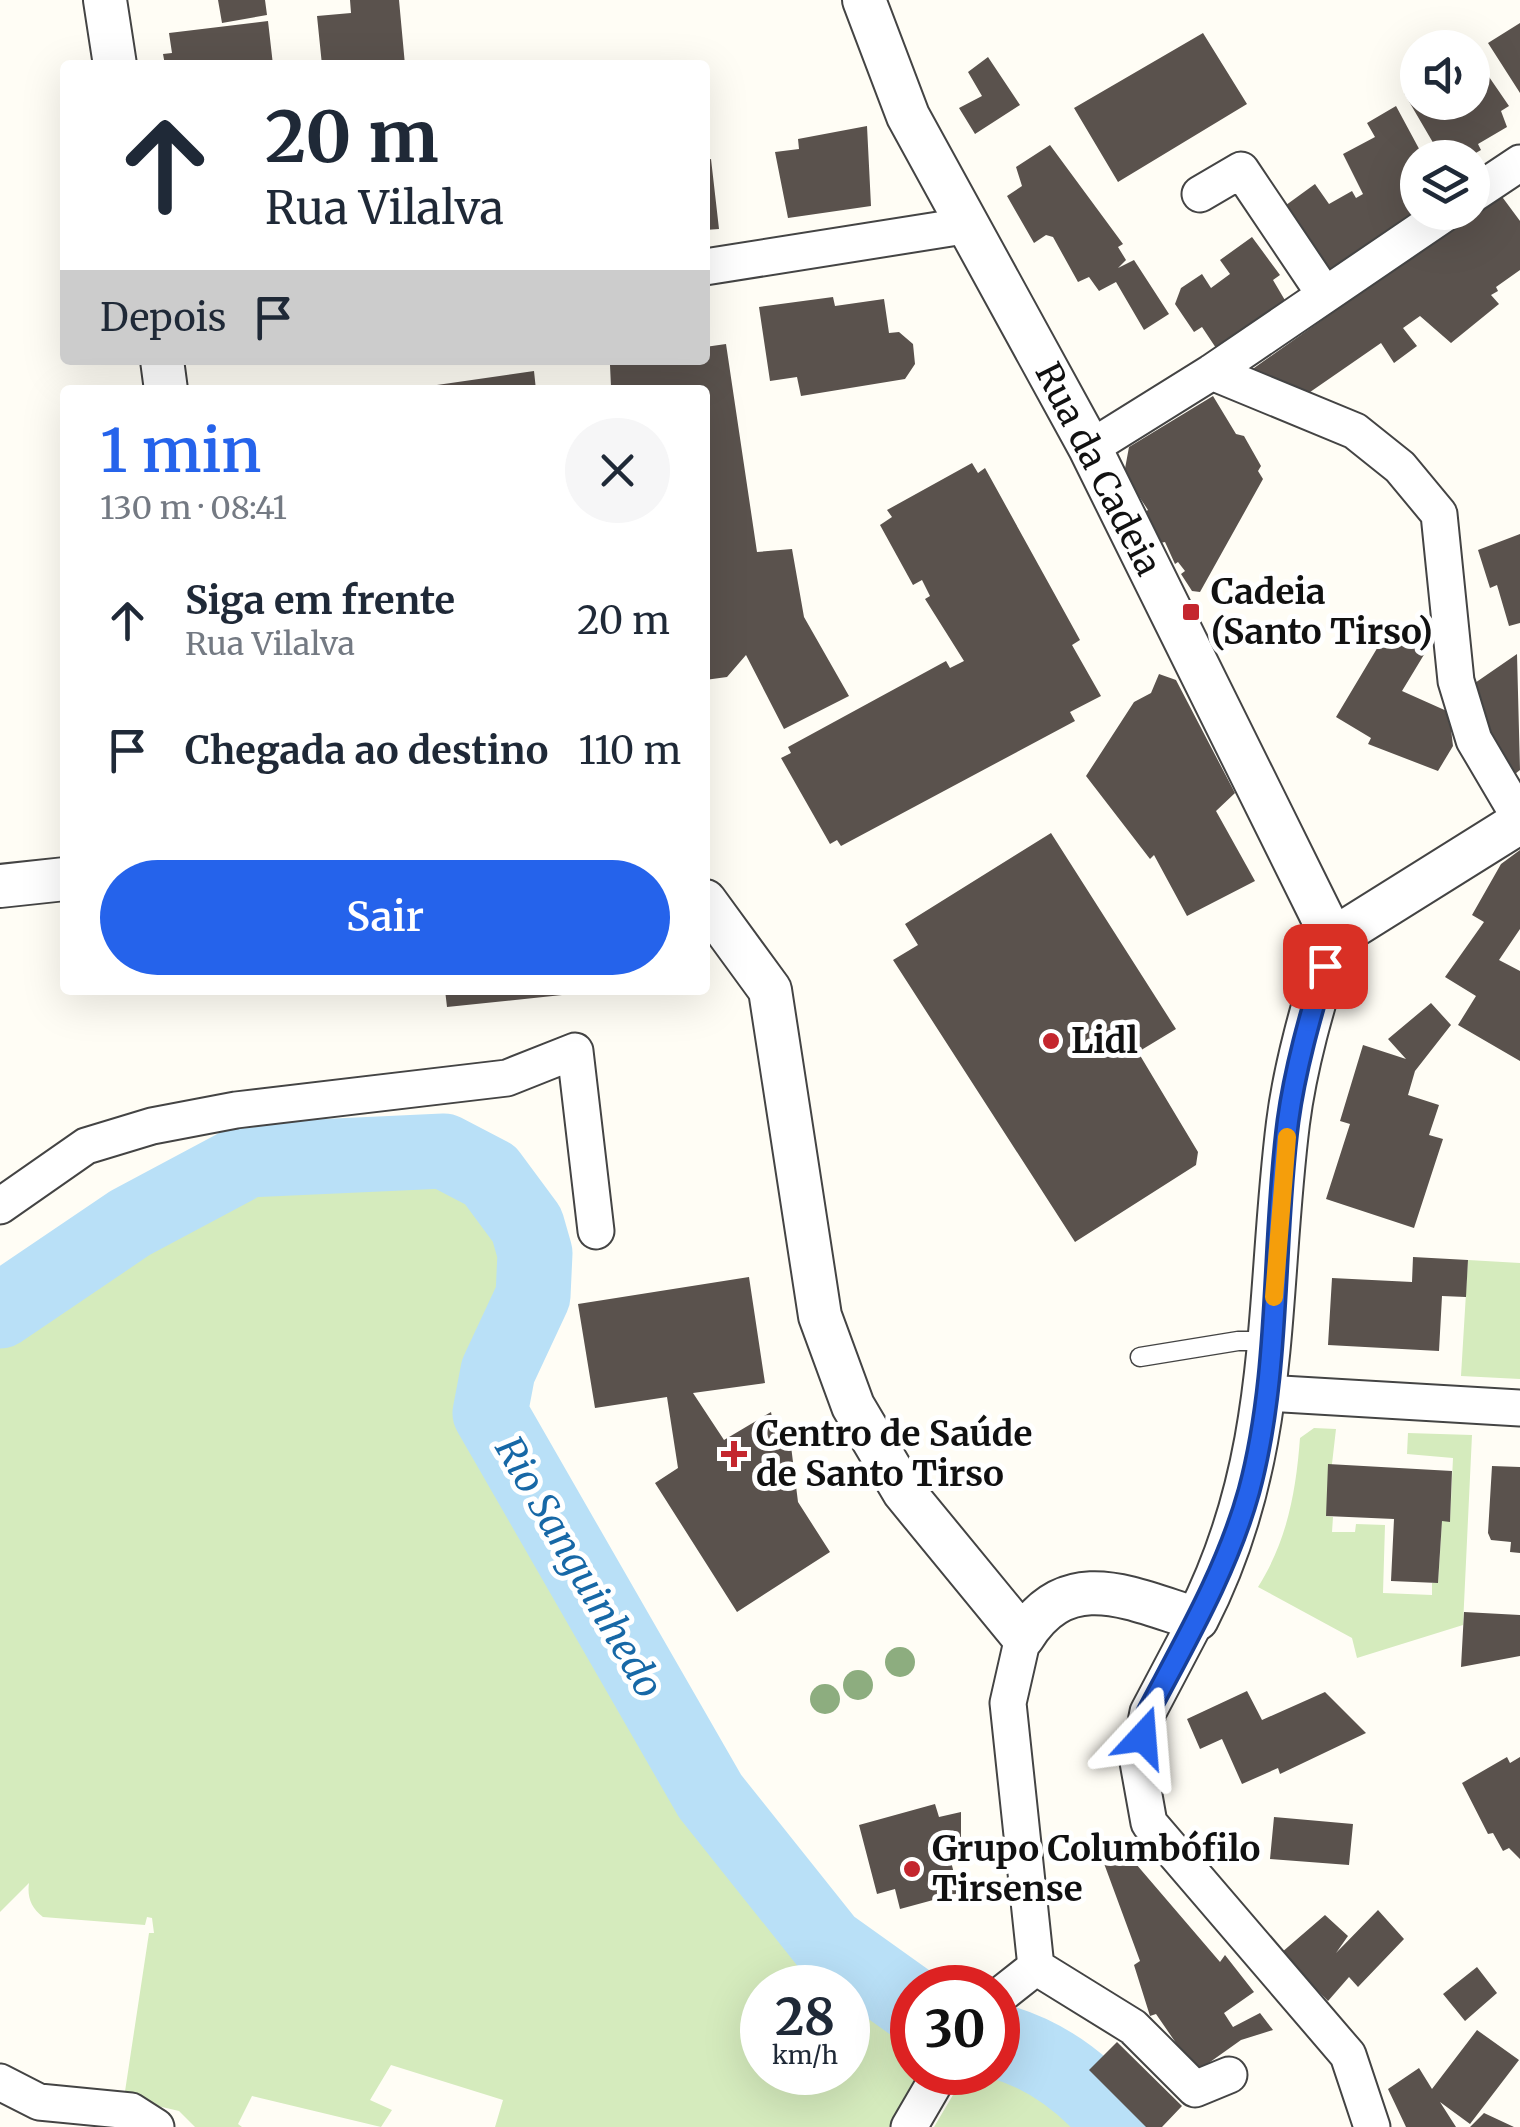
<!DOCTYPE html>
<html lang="pt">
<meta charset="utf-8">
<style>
:root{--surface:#fff;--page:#f6f6f7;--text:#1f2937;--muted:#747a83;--accent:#2563eb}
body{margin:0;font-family:Merriweather,serif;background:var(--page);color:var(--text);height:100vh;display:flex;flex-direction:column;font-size:38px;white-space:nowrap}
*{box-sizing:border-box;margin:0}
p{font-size:32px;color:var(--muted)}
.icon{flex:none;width:55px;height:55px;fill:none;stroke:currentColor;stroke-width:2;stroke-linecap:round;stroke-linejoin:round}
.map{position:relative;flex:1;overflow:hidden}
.side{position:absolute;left:60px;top:385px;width:650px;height:610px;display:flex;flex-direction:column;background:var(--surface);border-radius:10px;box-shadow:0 10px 40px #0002}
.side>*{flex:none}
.guide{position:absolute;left:60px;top:60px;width:650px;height:305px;border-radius:10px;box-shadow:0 10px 40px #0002;background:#fff;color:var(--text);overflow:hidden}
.fabs{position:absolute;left:1400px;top:30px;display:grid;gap:20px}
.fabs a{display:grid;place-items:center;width:90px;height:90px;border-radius:50%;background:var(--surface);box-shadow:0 10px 40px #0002;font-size:50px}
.speed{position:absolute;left:740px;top:1965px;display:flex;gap:20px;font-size:50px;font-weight:700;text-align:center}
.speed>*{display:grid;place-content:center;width:130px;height:130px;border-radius:50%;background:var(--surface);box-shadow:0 10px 40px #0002;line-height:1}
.speed small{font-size:25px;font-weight:400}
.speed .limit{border:15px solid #d22;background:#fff;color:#111}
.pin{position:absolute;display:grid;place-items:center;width:85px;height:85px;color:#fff;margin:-42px;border-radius:20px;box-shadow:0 5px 15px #0006}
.me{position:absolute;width:110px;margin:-55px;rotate:19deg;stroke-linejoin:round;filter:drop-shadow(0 0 8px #0008)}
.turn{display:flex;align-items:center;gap:35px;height:210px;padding:0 40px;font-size:45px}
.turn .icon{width:130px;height:130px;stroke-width:2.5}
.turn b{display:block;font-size:70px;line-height:85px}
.then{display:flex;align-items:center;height:95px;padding:0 40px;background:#0003;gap:20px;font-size:38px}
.round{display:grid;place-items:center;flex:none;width:105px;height:105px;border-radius:52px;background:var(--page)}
.overview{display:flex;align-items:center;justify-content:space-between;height:170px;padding:0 40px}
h1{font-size:60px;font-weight:600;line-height:75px;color:var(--accent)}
.action{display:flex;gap:20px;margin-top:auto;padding:20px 40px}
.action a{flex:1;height:115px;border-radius:60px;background:var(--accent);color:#fff;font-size:40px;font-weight:600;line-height:115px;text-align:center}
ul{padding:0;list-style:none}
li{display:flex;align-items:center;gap:30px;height:130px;padding:0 40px}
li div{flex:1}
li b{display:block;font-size:38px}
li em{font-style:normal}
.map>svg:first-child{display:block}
.green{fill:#d5ebbd;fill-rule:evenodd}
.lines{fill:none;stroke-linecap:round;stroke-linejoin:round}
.river{stroke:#b9e0f7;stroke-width:75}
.building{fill:#5a524d}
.service-casing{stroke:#444;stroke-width:21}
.minor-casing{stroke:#444;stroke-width:39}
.tertiary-casing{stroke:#444;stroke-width:46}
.service{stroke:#fff;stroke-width:18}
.minor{stroke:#fff;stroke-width:35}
.tertiary{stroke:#fff;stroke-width:42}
.tree{fill:#8dad7f}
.route-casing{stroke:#184099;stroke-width:25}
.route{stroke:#2563eb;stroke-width:18}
.slow{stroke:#f59e0b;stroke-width:18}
.poi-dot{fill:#c4262e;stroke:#fff;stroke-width:4}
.labels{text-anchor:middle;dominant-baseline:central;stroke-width:10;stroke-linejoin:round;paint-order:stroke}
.street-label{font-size:35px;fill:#111;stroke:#fff}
.poi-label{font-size:35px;font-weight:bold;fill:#111;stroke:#fff;text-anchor:start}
.water-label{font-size:38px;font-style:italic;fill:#1768a6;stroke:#fff}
</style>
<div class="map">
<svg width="1520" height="2127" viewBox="0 0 1520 2127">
<rect width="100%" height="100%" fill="#fffdf5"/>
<!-- green -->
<path class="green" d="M422,1160L474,1175L513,1218L526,1248L523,1291L490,1366L477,1414L703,1801L823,1951L912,2017V2072L924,2073L891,2127H495L503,2100L391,2065L370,2100L392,2110L381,2127L252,2096L238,2124L242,2127H195L179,2111L124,2098L149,1933H154L152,1918L147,1917L145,1925L43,1917C31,1908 27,1897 29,1883L0,1912V1323L135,1235L253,1169ZM762,1988H848V2072H762Z
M1468,1260L1520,1263V1379L1461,1376Z
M1314,1428L1336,1429L1326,1516L1333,1517L1332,1532H1355L1356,1524L1385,1525L1383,1593L1432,1595V1583H1438L1442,1521H1450L1453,1458L1407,1454L1408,1433L1472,1435L1463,1625L1357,1658L1352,1638L1258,1587C1287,1541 1296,1492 1300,1438Z
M998,2049C1043,2064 1078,2091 1108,2127H934L966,2073L998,2072Z"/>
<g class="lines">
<!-- river -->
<path class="river" d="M0,1311L130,1223L248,1160L444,1151L490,1175L527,1225L535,1253L533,1296L498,1371L490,1413L710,1796L828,1944L912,2004
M998,2041C1049,2055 1088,2086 1121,2127"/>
</g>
<!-- building -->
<path class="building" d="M218,0H265L267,15L222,23Z
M350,0H399L405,65H322L317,16L351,13Z
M268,21L273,65H165L163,54L172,53L169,33Z
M1520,23V93L1488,43Z
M1203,33L1247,104L1118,182L1074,108Z
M1472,52L1509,106L1501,111L1507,127L1478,144L1481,150L1467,158H1442L1404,93L1418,85V102H1472Z
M988,57L1020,105L975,134L959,108L982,96L968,72Z
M1396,106L1424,158H1418V209L1324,278L1282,208L1315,184L1329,204L1352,191L1356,198L1363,194L1343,154L1375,137L1367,123Z
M867,126L871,206L788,218L775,152L799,149L798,139Z
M1050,145L1123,244L1118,247L1126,260L1118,268L1134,260L1169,314L1144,330L1116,282L1099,291L1089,277L1078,282L1053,237L1046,235L1034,243L1007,196L1022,186L1016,167Z
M711,159L719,229L705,230V160Z
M1500,194L1520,221V270L1496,287L1498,291L1491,295L1499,304L1451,343L1420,316L1403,328L1417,346L1394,363L1381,343L1300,399L1247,373Z
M1252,237L1280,275L1273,280L1286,302L1216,348L1202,327L1194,332L1175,304L1181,288L1202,274L1211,288L1230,274L1220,260Z
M833,297L835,306L884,299L889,333L899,332L913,344L915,364L905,379L801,396L797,377L770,381L759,307Z
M726,344L757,552L792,549L804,617L849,696L784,729L746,655L727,677L705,680V390L611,387L610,365L614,360H705V347Z
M534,371L536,390H430V386Z
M1213,396L1236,434L1244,436L1261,466L1258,471L1263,479L1200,592L1192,591L1181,574L1185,571L1178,562L1175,564L1165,542L1160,543L1142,514L1148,510L1124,474L1129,447Z
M972,463L978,473L985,468L1080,640L1072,645L1101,696L1070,712L1075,721L841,846L837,840L830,844L781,758L791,753L788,747L946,661L950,668L964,661L925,599L930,596L922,580L913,585L880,525L892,517L887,510Z
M1520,534V623L1509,626L1497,585L1490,588L1478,550Z
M1388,630L1425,653L1402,691L1449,712L1453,746L1438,771L1368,744L1371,738L1336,717Z
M1517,654L1520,770L1515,774L1474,709L1472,685Z
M1159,674L1176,680L1235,793L1216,811L1255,881L1187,916L1154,855L1150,859L1086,776L1134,702L1151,693Z
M1051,833L1176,1029L1138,1052L1198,1152L1196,1165L1075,1242L893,960L918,945L905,924Z
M1520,850V929L1499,960L1520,971V1061L1458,1025L1476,996L1445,977L1484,922L1472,915L1501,864Z
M445,990H562V995L447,1007Z
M1431,1003L1451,1025L1415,1071L1408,1095L1439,1105L1429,1135L1443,1139L1414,1228L1326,1199L1350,1124L1340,1121L1363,1045L1406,1059L1388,1039Z
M1413,1257L1468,1260L1466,1297L1442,1296L1439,1351L1328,1345L1332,1278L1412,1282Z
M749,1277L765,1383L693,1393L724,1440L771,1412L775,1433L789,1430L798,1502L830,1552L737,1612L655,1483L678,1468L667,1397L595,1408L578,1304Z
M1328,1464L1452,1471L1450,1522L1442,1521L1438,1583L1391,1581L1394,1519L1326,1516Z
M1492,1466L1520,1467V1553L1510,1552L1511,1542L1491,1540L1488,1533Z
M1464,1612L1520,1615V1656L1461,1667Z
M1247,1691L1262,1720L1325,1692L1366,1733L1280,1774L1278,1768L1242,1784L1222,1739L1200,1749L1187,1719Z
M1507,1757L1510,1763L1520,1757V1859L1509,1848L1503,1851L1493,1833L1488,1834L1462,1783Z
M935,1804L939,1817L961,1812V1846L948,1850L959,1893L900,1909L895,1889L877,1894L859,1825Z
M1274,1817L1353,1824L1349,1865L1270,1859Z
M1124,1850L1220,1962L1225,1955L1254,1992L1224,2013L1233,2027L1260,2013L1273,2030L1241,2040L1196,2072L1156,2014L1150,2016L1134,1965L1140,1961L1102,1858Z
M1378,1910L1404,1939L1358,1987L1349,1977L1328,2001L1281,1953L1325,1915L1348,1936L1336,1953Z
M1477,1967L1497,1993L1465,2021L1443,1994Z
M1477,2030L1519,2060L1470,2124L1440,2102L1456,2127H1406L1388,2089L1419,2068L1432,2089Z
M1117,2042L1182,2106L1162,2127H1146L1089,2070Z
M1484,2113L1514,2127H1470Z"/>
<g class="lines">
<defs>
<path id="service" d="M1140,1357L1238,1341H1269"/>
<path id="minor" d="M1200,194L1241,170L1325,295
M1472,195L1520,163
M705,267L970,225
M1212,372L1355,431L1400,467L1439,514L1456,681L1474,740L1520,818
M1090,448L1212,372L1447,212
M0,1206L86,1146L152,1126L236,1110L507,1078L575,1051L596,1231
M1265,1393L1520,1408
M1197,1619L1148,1712L1138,1762L1149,1823L1348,2055L1372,2127
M1023,1637L1008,1703L1036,1967
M1036,1967L1133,2027L1195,2089L1229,2075
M998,1997L1036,1967
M0,2082L39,2102L131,2111L156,2127
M909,2127L941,2072"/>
<path id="tertiary" d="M105,0L115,65
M864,0L908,116L1090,448L1333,939
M162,360L166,390
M0,886L65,879
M705,901L770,990L820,1316L853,1406L904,1492L1023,1637C1068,1565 1131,1599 1197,1619C1281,1455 1266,1299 1288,1123C1296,1060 1315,999 1333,939
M1333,939L1520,822"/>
</defs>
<!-- service casing -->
<use href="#service" class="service-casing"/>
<!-- minor casing -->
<use href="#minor" class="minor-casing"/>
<!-- tertiary casing -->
<use href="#tertiary" class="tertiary-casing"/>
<!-- service -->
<use href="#service" class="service"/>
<!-- minor -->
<use href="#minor" class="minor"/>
<!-- tertiary -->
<use href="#tertiary" class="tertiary"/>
</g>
<!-- trees -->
<g class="tree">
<circle cx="900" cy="1662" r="15"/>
<circle cx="858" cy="1685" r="15"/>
<circle cx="825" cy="1699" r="15"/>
</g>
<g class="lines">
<defs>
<path id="route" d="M1143,1737L1148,1712C1186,1640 1227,1570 1249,1491C1281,1372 1272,1243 1288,1121C1295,1069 1310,1017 1325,966"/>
</defs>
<!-- route casing -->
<use href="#route" class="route-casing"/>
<!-- route -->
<use href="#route" class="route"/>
<!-- slow -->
<path class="slow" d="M1274,1297L1287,1137"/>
</g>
<!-- markers -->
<g class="poi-dot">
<rect x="1181" y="602" width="20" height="20" rx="5"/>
<circle cx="1051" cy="1041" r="10"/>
<path d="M729 1439h10v10h10v10h-10v10h-10v-10h-10v-10h10z"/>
<circle cx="912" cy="1869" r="10"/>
</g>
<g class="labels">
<!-- street labels -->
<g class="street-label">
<text transform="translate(1098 469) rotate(63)">Rua da Cadeia</text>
</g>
<!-- poi labels -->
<g class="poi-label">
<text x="1211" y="592">Cadeia<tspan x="1211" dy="40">(Santo Tirso)</tspan></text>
<text x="1071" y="1041">Lidl</text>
<text x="756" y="1434">Centro de Saúde<tspan x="756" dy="40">de Santo Tirso</tspan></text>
<text x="932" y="1849">Grupo Columbófilo<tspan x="932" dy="40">Tirsense</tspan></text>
</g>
<!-- water labels -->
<g class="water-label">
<text transform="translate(579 1567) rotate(60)">Rio Sanguinhedo</text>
</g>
</g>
</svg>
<div class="fabs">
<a><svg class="icon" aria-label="sound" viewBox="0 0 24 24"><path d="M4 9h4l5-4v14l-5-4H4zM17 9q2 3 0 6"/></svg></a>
<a><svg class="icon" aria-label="layers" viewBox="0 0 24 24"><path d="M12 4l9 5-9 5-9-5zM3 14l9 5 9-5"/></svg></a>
</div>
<div class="speed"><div>28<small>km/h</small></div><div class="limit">30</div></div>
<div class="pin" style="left:1325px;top:966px;background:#d93025"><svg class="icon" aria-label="arrive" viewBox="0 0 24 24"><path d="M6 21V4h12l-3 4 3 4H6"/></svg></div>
<svg class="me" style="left:1143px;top:1737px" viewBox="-20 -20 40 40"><path d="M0-17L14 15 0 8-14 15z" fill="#2563eb" stroke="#fff" stroke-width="4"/></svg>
<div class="guide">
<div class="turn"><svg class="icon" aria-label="ahead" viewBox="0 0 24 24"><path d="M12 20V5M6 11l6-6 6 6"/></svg><div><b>20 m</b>Rua Vilalva</div></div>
<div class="then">Depois<svg class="icon" aria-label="arrive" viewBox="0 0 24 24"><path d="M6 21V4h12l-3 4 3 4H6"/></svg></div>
</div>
<section class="side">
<div class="overview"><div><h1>1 min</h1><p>130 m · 08:41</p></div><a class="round"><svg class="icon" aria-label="close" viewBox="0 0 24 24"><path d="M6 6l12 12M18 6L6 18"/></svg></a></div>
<ul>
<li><svg class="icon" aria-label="ahead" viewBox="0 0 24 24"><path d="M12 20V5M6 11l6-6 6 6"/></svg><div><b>Siga em frente</b><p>Rua Vilalva</p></div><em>20 m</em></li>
<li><svg class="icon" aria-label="arrive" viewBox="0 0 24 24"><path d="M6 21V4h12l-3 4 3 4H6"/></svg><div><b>Chegada ao destino</b></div><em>110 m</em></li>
</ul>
<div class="action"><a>Sair</a></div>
</section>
</div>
